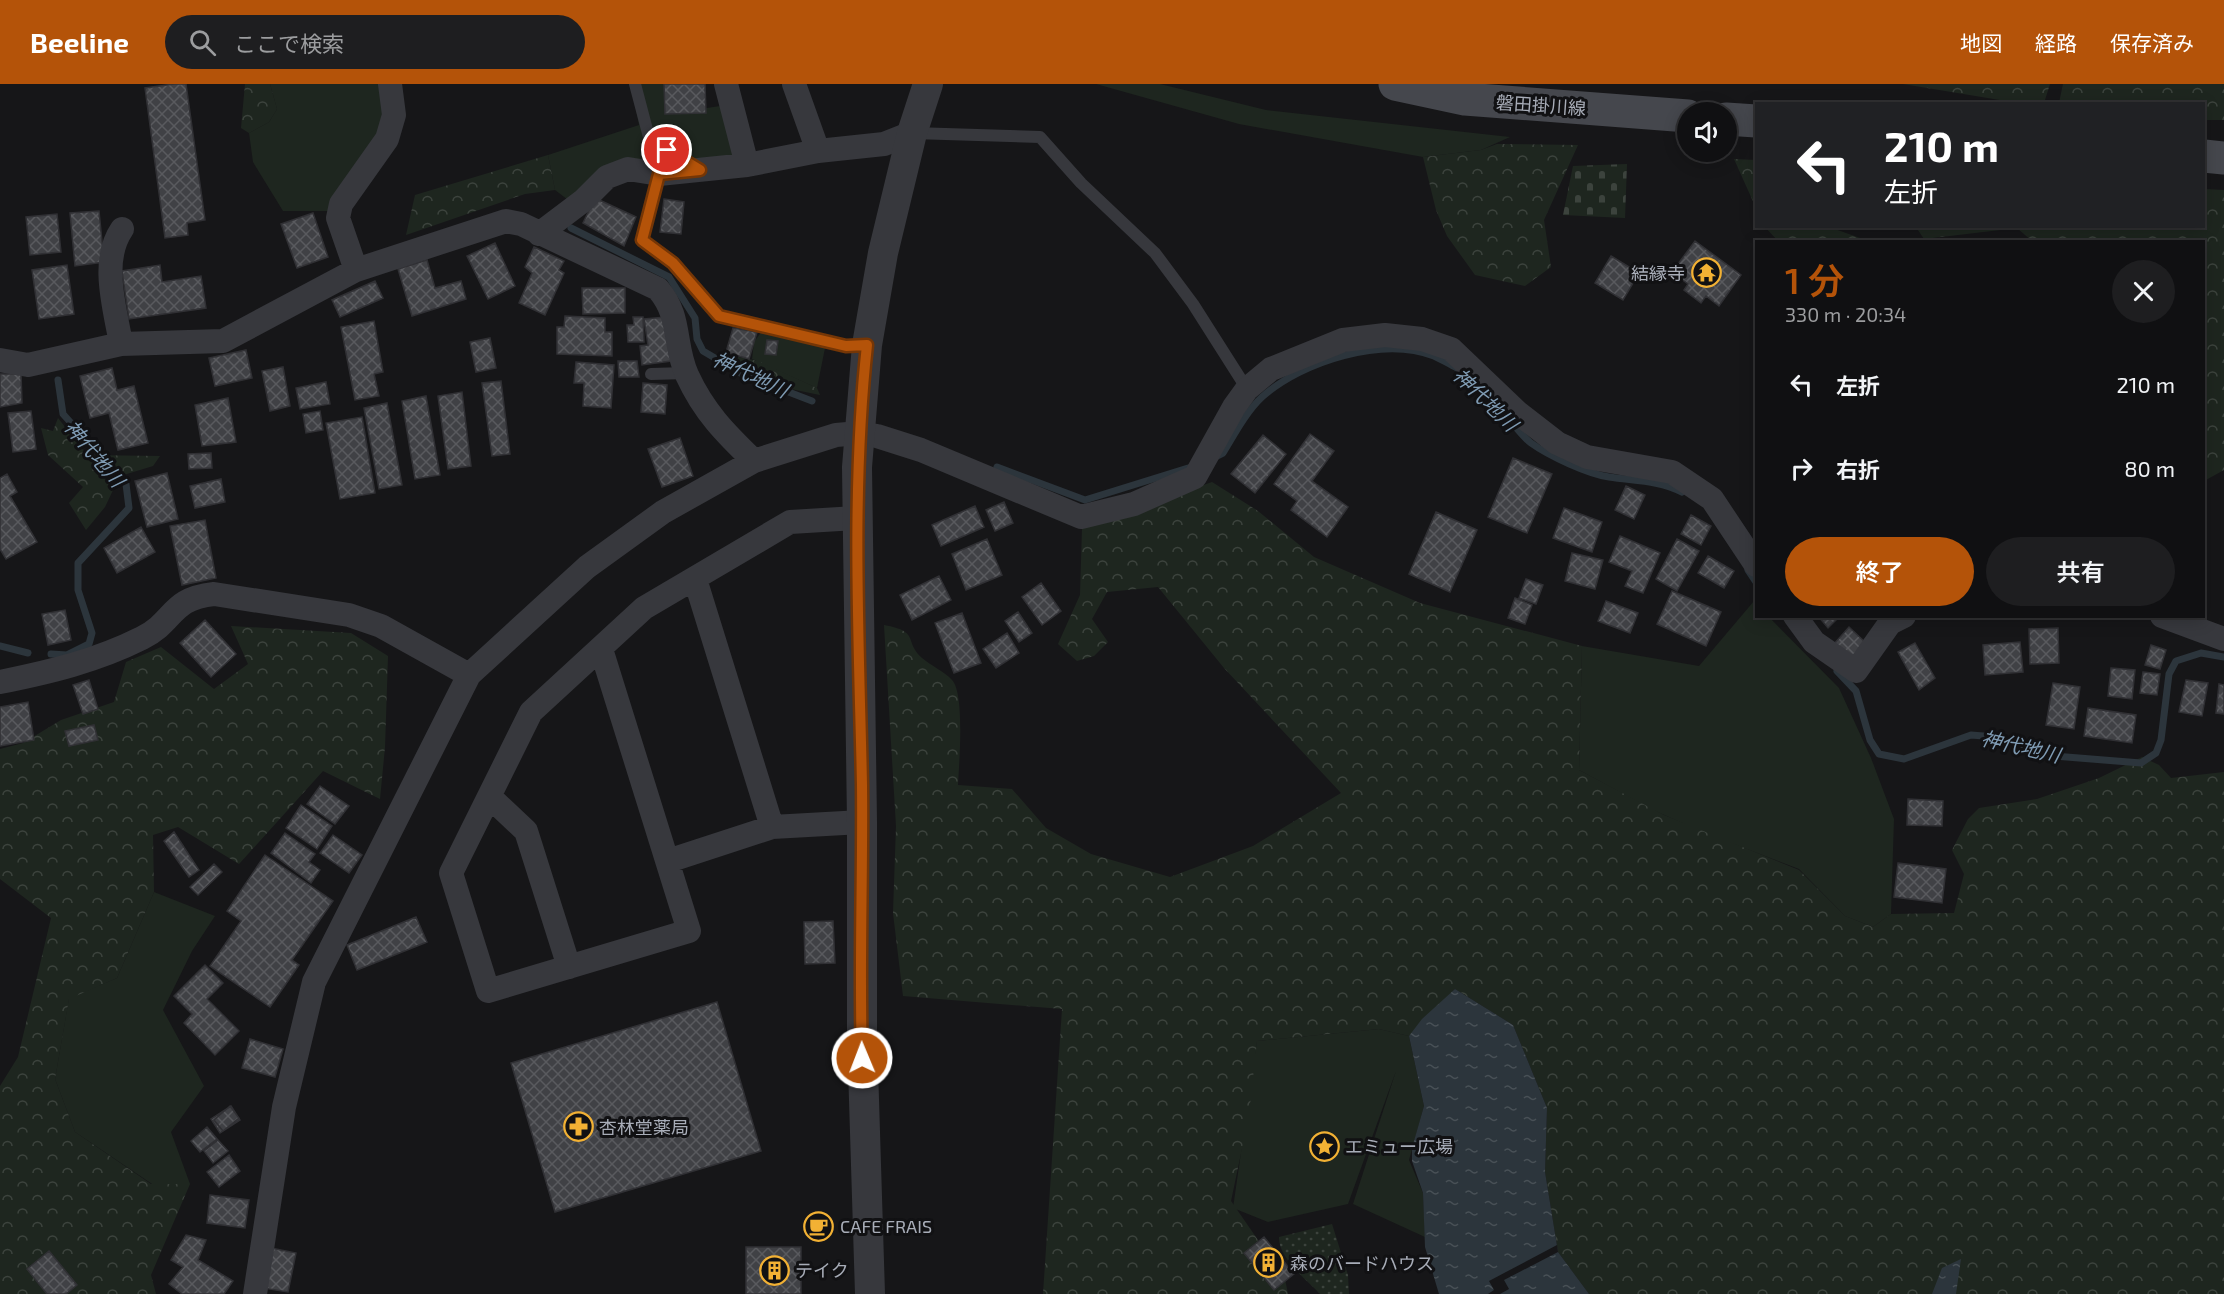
<!DOCTYPE html>
<html lang="ja">
<meta charset="utf-8">
<style>
:root{--surface:#101012;--page:#1e1e20;--text:#f1f3f6;--muted:#9c9d9f;--line:#303032;--accent:#b45309}
body{margin:0;font-family:"Exo 2","Noto Sans JP",sans-serif;background:var(--page);color:var(--text);height:100vh;display:flex;flex-direction:column;font-size:22px;white-space:nowrap}
*{box-sizing:border-box;margin:0}
p{font-size:20px;color:var(--muted)}
.icon{flex:none;width:33px;height:33px;fill:none;stroke:currentColor;stroke-width:2;stroke-linecap:round;stroke-linejoin:round}
.map{position:relative;flex:1;overflow:hidden}
.side{position:absolute;left:1755px;top:156px;width:450px;height:378px;display:flex;flex-direction:column;background:var(--surface);border-radius:0px;box-shadow:0 3px 15px #0003,0 0 0 2px var(--line)}
.side>*{flex:none}
.top-card{position:absolute;left:1755px;top:18px;width:450px;height:126px;border-radius:0px;box-shadow:0 3px 15px #0003,0 0 0 2px var(--line);background:#202124;color:#fff;overflow:hidden}
.controls{position:absolute;left:1677px;top:18px;display:grid;gap:12px}
.controls a{display:grid;place-items:center;width:60px;height:60px;border-radius:50%;background:var(--surface);box-shadow:0 3px 15px #0003,0 0 0 2px var(--line);font-size:30px}
.pin{position:absolute;display:grid;place-items:center;width:51px;height:51px;color:#fff;margin:-26px;border:3px solid #fff;border-radius:50%;box-shadow:0 2px 6px #0007}
.me{position:absolute;width:66px;margin:-33px;rotate:359deg;stroke-linejoin:round;filter:drop-shadow(0 0 4px #0008)}
.turn{display:flex;align-items:center;gap:21px;height:126px;padding:0 30px;font-size:27px}
.turn .icon{width:78px;height:78px;stroke-width:2.5}
.turn b{display:block;font-size:42px;line-height:51px}
.round{display:grid;place-items:center;flex:none;width:63px;height:63px;border-radius:32px;background:var(--page)}
.headline{display:flex;align-items:center;justify-content:space-between;height:102px;padding:0 30px}
h1{font-size:36px;font-weight:600;line-height:45px;color:var(--accent)}
.cta{display:flex;gap:12px;margin-top:auto;padding:12px 30px}
.cta a{flex:1;height:69px;border-radius:36px;background:var(--accent);color:#fff;font-size:24px;font-weight:600;line-height:69px;text-align:center}
.cta a+a{background:var(--page);color:var(--text)}
ul{padding:0;list-style:none}
li{display:flex;align-items:center;gap:18px;height:84px;padding:0 30px}
li div{flex:1}
li b{display:block;font-size:22px}
li em{font-style:normal}
header{display:flex;align-items:center;gap:36px;box-sizing:border-box;height:84px;padding:0 30px;background:var(--accent);color:#fff}
header strong{font-size:28px}
nav{display:flex;gap:33px;margin-inline-start:auto;font-size:21px}
.search{width:420px;height:54px;background:var(--page);display:flex;align-items:center;gap:15px;box-sizing:border-box;padding:0 21px;border-radius:33px;color:var(--muted);font-size:22px}
.map>svg:first-child{display:block}
.grass{fill:#1e261f}
.forest{fill:url(#forest-crowns)}
.cemetery{fill:url(#cemetery-stones)}
.park{fill:url(#park-dots)}
.water{fill:url(#water-ripples)}
.pier{fill:#161618}
.lines{fill:none;stroke-linecap:round;stroke-linejoin:round}
.stream{stroke:#2c353c;stroke-width:7}
.building{fill:url(#building-cross-hatch);stroke:#303034;stroke-width:1.5}
.service{stroke:#37383d;stroke-width:12}
.minor{stroke:#37383d;stroke-width:24}
.tertiary{stroke:#37383d;stroke-width:30}
.secondary{stroke:#45474d;stroke-width:33}
.route-casing{stroke:#753606;stroke-width:15}
.route{stroke:#b45309;stroke-width:10}
.labels{text-anchor:middle;dominant-baseline:central;stroke-width:6;stroke-linejoin:round;paint-order:stroke}
.street-label{font-size:18px;fill:#a8adb8;stroke:#111113}
.poi-label{font-size:18px;fill:#a8adb8;stroke:#111113;text-anchor:start}
.water-label{font-size:20px;font-style:italic;fill:#7f9bb3;stroke:#111113}
</style>
<header>
<strong>Beeline</strong>
<div class="search"><svg class="icon" aria-label="search" viewBox="0 0 24 24"><circle cx="10" cy="10" r="6"/><path d="M15 15l6 6"/></svg>ここで検索</div>
<nav><a>地図</a><a>経路</a><a>保存済み</a></nav>
</header>
<div class="map">
<svg width="2224" height="1210" viewBox="0 0 2224 1210">
<defs>
<pattern id="forest-crowns" width="20" height="18" patternUnits="userSpaceOnUse" patternTransform="scale(1.5)"><rect width="20" height="18" fill="#1e261f"/><path d="M2 6a3 3 0 1 1 6 0M12 15a3 3 0 1 1 6 0" fill="none" stroke="#3c433d"/></pattern>
<pattern id="cemetery-stones" width="16" height="16" patternUnits="userSpaceOnUse" patternTransform="scale(1.5)"><rect width="16" height="16" fill="#1e261f"/><path d="M2 7V4a2 2 0 0 1 4 0v3zM10 15v-3a2 2 0 0 1 4 0v3z" fill="#3c433d"/></pattern>
<pattern id="park-dots" width="8" height="8" patternUnits="userSpaceOnUse" patternTransform="scale(1.5)"><rect width="8" height="8" fill="#1e261f"/><path d="M2 2h.1M6 6h.1" fill="none" stroke="#3c433d" stroke-width="1.8" stroke-linecap="round"/></pattern>
<pattern id="water-ripples" width="26" height="14" patternUnits="userSpaceOnUse" patternTransform="scale(1.5)"><rect width="26" height="14" fill="#2c353c"/><path d="M2 4q2-2 4 0t4 0M15 11q2-2 4 0t4 0" fill="none" stroke="#485056"/></pattern>
<pattern id="building-cross-hatch" width="8" height="8" patternUnits="userSpaceOnUse" patternTransform="scale(1.5)"><rect width="8" height="8" fill="#404145"/><path d="M0 0l8 8M0 8l8-8" fill="none" stroke="#595a5e"/></pattern>
</defs>
<rect width="100%" height="100%" fill="#161618"/>
<!-- grass -->
<path class="grass" d="M270,0H386L385,52L339,127H283L253,78L249,49L269,38L277,25Z
M631,0H665L667,30L720,22L747,81L614,90L576,122L555,106L548,71L639,41Z
M1096,0H1160L1266,26L1510,53L1481,66L1423,73L1239,40Z
M762,247L815,256L825,264L817,304L752,275L754,258Z
M1754,517L1756,520V532L1769,533L1839,604L1871,674L1894,735L1891,830L1873,843L1845,832L1799,785L1705,749L1653,726L1579,686L1582,562L1699,582Z
M154,808L215,832L192,867L163,926L204,1002L171,1048L190,1100H152L75,1048L55,995L69,914L117,894Z
M1379,945L1409,952L1424,1022L1409,1076L1423,1109L1425,1153L1353,1120L1396,987L1348,1120L1268,1138L1233,1124L1257,957Z"/>
<!-- forest -->
<path class="forest" d="M245,0H270L277,25L269,38L249,49L241,44Z
M1903,0H2050L2044,19H2018Z
M2063,0H2224V36H2204V20L2059,19Z
M1497,60L1578,61L1544,136L1551,183L1525,202L1475,191L1447,152L1436,126L1423,73L1481,66Z
M548,71L555,106L525,110L406,151L415,111Z
M1734,75L1756,76V124Z
M2204,105L2224,106V386L2204,397V158L2032,157L2017,144L1924,155L1916,143L2204,142Z
M1765,143H1829L1860,154L1861,157H1778Z
M729,271L758,277L817,304L820,311L786,304L730,277Z
M58,334L87,371L160,372L153,382L107,396L114,404L105,423L86,446L69,419L83,403L48,371L41,344L53,347Z
M1212,398L1258,427L1314,473L1420,519L1582,562L1579,686L1664,731L1799,786L1845,832L1873,843L1891,830L1954,829L1964,790L1952,766L1968,735L1979,724L2037,715L2099,694L2142,673L2159,681L2171,694L2224,688V1210H1589L1558,1168L1545,1088L1547,1024L1513,941L1455,905L1409,952L1379,945L1257,957L1249,1031L1231,1117L1285,1195L1288,1210H1043L1062,925L903,912L893,829L896,742L884,541C921,548 903,556 922,574C931,582 944,587 952,596C965,610 959,680 958,701L1012,705L1046,744L1091,770L1170,793L1253,762L1341,709L1224,584L1158,503L1107,508L1092,535L1108,558L1094,572L1077,577L1058,560L1080,511L1082,445Z
M231,542L351,549L388,572L385,663L380,715L323,687L239,780L178,743L153,751L154,808L117,894L69,915L55,995L75,1048L151,1100H190L151,1191L156,1210H0V1002L18,973L51,834L0,795V665L23,659L61,636L114,618L126,578L161,563L214,605L248,580Z"/>
<!-- cemetery -->
<path class="cemetery" d="M1627,80L1625,134L1563,131L1573,82Z"/>
<!-- park -->
<path class="park" d="M1332,1140L1348,1191L1349,1210H1320C1306,1195 1278,1174 1279,1153Z"/>
<!-- water -->
<path class="water" d="M1455,905L1513,941L1547,1024L1545,1088L1558,1168L1589,1210H1439L1425,1163L1423,1109L1412,1077V1064L1424,1022L1409,952L1422,935Z
M1961,1175L1956,1210H1932L1942,1184Z"/>
<!-- pier -->
<path class="pier" d="M1557,1161L1558,1168L1504,1196L1509,1205L1500,1210H1488L1494,1206L1489,1197Z"/>
<g class="lines">
<!-- stream -->
<path class="stream" d="M571,144L669,193L695,234L697,255L703,267L742,290L812,317
M1509,335C1516,343 1523,353 1531,359C1549,372 1588,390 1609,393C1634,397 1658,396 1682,408
M1215,373L1223,369C1234,351 1246,328 1262,313C1302,277 1383,252 1434,272C1443,276 1451,281 1459,285
M997,383L1085,416L1188,384
M1748,486L1756,498
M0,562L28,569
M51,570L67,571L89,560L92,549L78,506V479L129,424L126,400L63,330L58,296
M1837,587L1856,607L1870,656L1879,670L1904,675L1971,651L1996,653L2054,672L2141,679L2156,669L2161,656L2169,590L2176,577L2201,569L2224,573"/>
</g>
<!-- building -->
<path class="building" d="M174,0H186L205,136L187,139L188,151L165,154L145,4Z
M664,0H705L706,29L665,30Z
M595,114L636,133L624,162L583,139Z
M664,115L684,118L681,150L660,148Z
M99,127L104,178L75,182L70,129Z
M313,129L328,173L297,184L281,140Z
M57,130L61,168L30,171L26,133Z
M1695,157L1741,191L1719,222L1706,212L1701,219L1684,206L1688,200L1672,188Z
M495,159L515,202L488,215L467,172Z
M534,163L564,177L559,186L564,189L545,231L519,219L532,189L525,183Z
M1611,172L1639,189L1623,216L1595,199Z
M427,176L435,204L461,197L466,215L412,232L398,185Z
M67,181L74,230L39,235L32,186Z
M160,181L162,198L201,192L206,224L129,235L122,187Z
M375,197L383,214L340,233L332,216Z
M582,204H625V229L583,230Z
M565,232L605,234V248H612V272L557,270V243H564Z
M633,233H643L644,258H628L627,241H634Z
M666,233L671,277L642,281L640,262L648,261L644,235Z
M374,237L383,288L374,290L379,312L355,316L341,243Z
M733,244L757,248L749,275L726,268Z
M490,254L496,284L476,288L470,258Z
M767,256L778,257L776,271L765,270Z
M246,266L252,294L215,302L209,274Z
M618,277H637L639,293H619Z
M576,278L614,281L611,324L583,322L584,299H574Z
M283,283L290,322L270,327L262,287Z
M112,284L117,306L134,302L148,359L118,366L109,329L90,334L80,292Z
M0,290H21L22,319L0,323Z
M501,297L510,370L492,372L482,299Z
M326,298L330,320L300,325L296,304Z
M643,299L667,301L665,330L641,328Z
M462,308L471,382L448,385L438,312Z
M426,312L440,391L415,395L402,317Z
M228,314L236,358L202,362L195,321Z
M387,319L402,401L379,405L364,324Z
M31,327L36,365L13,368L8,329Z
M320,327L323,346L306,349L303,330Z
M362,333L375,409L340,415L326,339Z
M1310,350L1334,367L1312,397L1348,423L1327,453L1291,426L1297,417L1274,400Z
M1263,351L1286,370L1255,409L1231,390Z
M680,354L693,392L662,403L648,365Z
M211,369L212,384L189,385L188,370Z
M1513,374L1552,390L1527,449L1488,433Z
M167,389L178,435L147,443L135,397Z
M7,390L17,408L10,412L37,458L6,475L0,465V394Z
M221,395L225,418L195,424L190,402Z
M1626,402L1645,411L1634,435L1615,426Z
M1004,418L1013,439L995,447L986,426Z
M975,422L984,443L941,462L932,441Z
M1564,424L1602,438L1592,468L1553,454Z
M1436,428L1477,446L1450,508L1409,490Z
M1691,431L1711,442L1701,461L1681,450Z
M205,436L216,494L182,501L170,442Z
M141,443L155,468L117,489L104,464Z
M1620,452L1660,469L1643,509L1625,502L1632,487L1609,478Z
M987,455L1002,491L966,506L952,470Z
M1677,455L1699,467L1677,507L1656,495Z
M1572,469L1603,476L1595,505L1565,497Z
M1708,472L1734,487L1724,504L1698,489Z
M939,492L951,516L912,536L900,511Z
M1526,495L1543,501L1536,520L1519,514Z
M1041,499L1061,527L1042,541L1022,513Z
M1672,507L1721,528L1706,562L1657,540Z
M1515,514L1532,521L1525,540L1508,534Z
M1606,517L1638,529L1630,549L1598,537Z
M65,526L71,556L48,561L42,530Z
M1018,528L1032,549L1019,558L1005,537Z
M962,529L981,579L954,589L935,539Z
M1818,532H1840L1828,544Z
M205,536L236,570L211,593L180,559Z
M1849,543L1867,560L1852,577L1834,560Z
M2058,544L2059,579L2030,580L2029,545Z
M1007,549L1019,569L996,584L983,565Z
M2020,558L2023,588L1985,591L1983,561Z
M1915,559L1935,594L1919,606L1898,568Z
M2151,561L2166,566L2160,585L2145,581Z
M2111,584L2135,586L2132,615L2108,612Z
M2143,588L2160,590L2157,611L2140,609Z
M89,596L98,625L83,630L73,601Z
M2186,596L2208,599L2202,632L2179,628Z
M2053,599L2080,603L2074,645L2046,641Z
M2219,600L2224,601V630L2216,629Z
M28,618L34,656L0,662V623Z
M2088,624L2136,631L2132,659L2084,652Z
M94,641L98,656L69,662L65,647Z
M320,702L349,722L335,740L307,720Z
M1908,715L1943,717L1942,742L1907,741Z
M301,721L332,742L317,765L286,744Z
M174,748L199,786L189,793L164,757Z
M285,749L315,770L309,778L320,786L311,799L271,769Z
M333,751L362,771L349,789L320,769Z
M265,771L333,817L292,876L299,881L270,923L210,882L241,837L227,827Z
M1898,779L1946,785L1942,819L1894,813Z
M214,780L222,788L198,811L190,803Z
M416,833L427,858L357,886L347,861Z
M833,837L835,879L805,880L804,838Z
M205,881L223,899L207,915L239,947L215,971L184,939L192,930L174,912Z
M717,918L761,1067L555,1128L511,979Z
M250,955L283,965L275,993L242,984Z
M230,1022L239,1034L223,1047L214,1036Z
M231,1022L240,1036L220,1049L211,1035Z
M207,1043L217,1055L200,1068L191,1057Z
M218,1056L228,1067L213,1079L204,1067Z
M229,1071L240,1087L219,1103L207,1088Z
M210,1111L249,1116L245,1144L207,1139Z
M186,1151L206,1156L198,1176L233,1197L224,1210H182L169,1200L183,1183L171,1176Z
M1264,1153L1294,1190L1274,1206L1244,1169Z
M746,1163H801V1210H746Z
M271,1164L296,1169L288,1208L263,1204Z
M49,1167L77,1201L66,1210H47L27,1185Z"/>
<g class="lines">
<!-- service -->
<path class="service" d="M635,0L650,57L696,84
M913,49L1040,53L1081,99L1155,169L1193,220L1247,305
M659,90L643,156L673,179L719,232L846,262L867,261
M651,290L686,289"/>
<!-- minor -->
<path class="minor" d="M726,0L747,81
M794,0L818,67
M539,150L584,116L607,93L628,85L659,90L747,81L818,67L884,60L912,49
M356,186L338,134L341,120L387,55L394,31L390,0
M121,260C115,224 100,177 122,145
M0,276L28,281L121,260L223,257L356,186L506,137L521,140L658,205C682,233 673,260 687,291C704,328 725,349 754,377
M695,495L772,743
M1795,532L1814,558L1856,587L1890,539L1904,532
M2162,532L2224,555
M601,565L689,847L488,907L451,789L531,628L644,524L790,438L856,434
M0,598C50,588 96,577 142,554C176,537 169,515 214,510L349,531L381,542L469,591
M490,713L526,747L569,883
M668,777L772,743L862,738
M255,1210L284,1023L314,898L469,591L587,483L663,428L754,377L836,351L859,349L877,352L921,366L1081,433L1134,420L1195,393L1234,323L1247,305L1271,285L1343,256L1385,251L1422,255L1451,265L1517,328L1557,359L1587,373L1672,388L1712,415L1756,481"/>
<!-- tertiary -->
<path class="tertiary" d="M870,1210L862,951V738L857,383L867,261L883,169L912,49L928,0"/>
<!-- secondary -->
<path class="secondary" d="M1395,0L1465,15L1688,32
M1726,35L1756,37
M2204,72L2224,74"/>
</g>
<g class="lines">
<defs>
<path id="route" d="M667,66L700,86L659,90L642,156L673,179L719,232L846,262L867,261C851,408 859,555 862,701C863,792 859,883 862,974"/>
</defs>
<!-- route casing -->
<use href="#route" class="route-casing"/>
<!-- route -->
<use href="#route" class="route"/>
</g>
<!-- icons -->
<defs>
<symbol id="temple-ring" viewBox="-11 -11 22 22"><circle r="9.5" fill="#111113" stroke="#f2b134" stroke-width="1.5"/><path d="M0-6L5-2H3V0L6.5 2.5H4V6H1.5V3h-3V6H-4V2.5H-6.5L-3 0V-2H-5Z" fill="#f2b134"/></symbol>
<symbol id="pharmacy-ring" viewBox="-11 -11 22 22"><circle r="9.5" fill="#111113" stroke="#f2b134" stroke-width="1.5"/><path d="M-2-6h4v4h4v4h-4v4h-4v-4h-4v-4h4Z" fill="#f2b134"/></symbol>
<symbol id="sight-ring" viewBox="-11 -11 22 22"><circle r="9.5" fill="#111113" stroke="#f2b134" stroke-width="1.5"/><path d="M0-6L1.8-2.2L6-1.7L2.9 1.2L3.7 5.4L0 3.3L-3.7 5.4L-2.9 1.2L-6-1.7L-1.8-2.2Z" fill="#f2b134"/></symbol>
<symbol id="cafe-ring" viewBox="-11 -11 22 22"><circle r="9.5" fill="#111113" stroke="#f2b134" stroke-width="1.5"/><path d="M-5.5-4.5H6V0H3Q3 3.5 0 3.5H-2.5Q-5.5 3.5-5.5 0ZM3-3.2v2h1.7v-2ZM-6 4.5H4V6H-6Z" fill="#f2b134"/></symbol>
<symbol id="building-ring" viewBox="-11 -11 22 22"><circle r="9.5" fill="#111113" stroke="#f2b134" stroke-width="1.5"/><path d="M-4-6H4V6H1V3H-1V6H-4ZM-2.5-4.3h1.7v1.8h-1.7ZM.8-4.3h1.7v1.8H.8ZM-2.5-1h1.7V.8h-1.7ZM.8-1h1.7V.8H.8Z" fill="#f2b134"/></symbol>
</defs>
<g fill-rule="evenodd">
<use href="#temple-ring" x="1690" y="172" width="33" height="33"/>
<use href="#pharmacy-ring" x="562" y="1026" width="33" height="33"/>
<use href="#sight-ring" x="1308" y="1046" width="33" height="33"/>
<use href="#cafe-ring" x="802" y="1126" width="33" height="33"/>
<use href="#building-ring" x="1252" y="1162" width="33" height="33"/>
<use href="#building-ring" x="758" y="1170" width="33" height="33"/>
</g>
<g class="labels">
<!-- street labels -->
<g class="street-label">
<text transform="translate(1541 21) rotate(4)">磐田掛川線</text>
</g>
<!-- poi labels -->
<g class="poi-label">
<text x="1685" y="189" text-anchor="end">結縁寺</text>
<text x="599" y="1043">杏林堂薬局</text>
<text x="1345" y="1062">エミュー広場</text>
<text x="840" y="1142">CAFE FRAIS</text>
<text x="1290" y="1179">森のバードハウス</text>
<text x="795" y="1186">テイク</text>
</g>
<!-- water labels -->
<g class="water-label">
<text transform="translate(751 290) rotate(25)">神代地川</text>
<text transform="translate(1486 315) rotate(44)">神代地川</text>
<text transform="translate(95 369) rotate(50)">神代地川</text>
<text transform="translate(2021 662) rotate(13)">神代地川</text>
</g>
</g>
</svg>
<div class="controls">
<a><svg class="icon" aria-label="sound" viewBox="0 0 24 24"><path d="M4 9h4l5-4v14l-5-4H4zM17 9q2 3 0 6"/></svg></a>
</div>
<div class="pin" style="left:667px;top:66px;background:#d93025"><svg class="icon" aria-label="arrive" viewBox="0 0 24 24"><path d="M6 21V4h12l-3 4 3 4H6"/></svg></div>
<svg class="me" style="left:862px;top:974px" viewBox="-20 -20 40 40"><circle r="17" fill="#b45309" stroke="#fff" stroke-width="3"/><path d="M0-11L8 9 0 5-8 9z" fill="#fff"/></svg>
<div class="top-card">
<div class="turn"><svg class="icon" aria-label="left" viewBox="0 0 24 24"><path d="M17 20v-9H6M10 6l-5 5 5 5"/></svg><div><b>210 m</b>左折</div></div>
</div>
<section class="side">
<div class="headline"><div><h1>1 分</h1><p>330 m · 20:34</p></div><a class="round"><svg class="icon" aria-label="close" viewBox="0 0 24 24"><path d="M6 6l12 12M18 6L6 18"/></svg></a></div>
<ul>
<li><svg class="icon" aria-label="left" viewBox="0 0 24 24"><path d="M17 20v-9H6M10 6l-5 5 5 5"/></svg><div><b>左折</b></div><em>210 m</em></li>
<li><svg class="icon" aria-label="right" viewBox="0 0 24 24"><path d="M7 20v-9h11M14 6l5 5-5 5"/></svg><div><b>右折</b></div><em>80 m</em></li>
</ul>
<div class="cta"><a>終了</a><a>共有</a></div>
</section>
</div>
